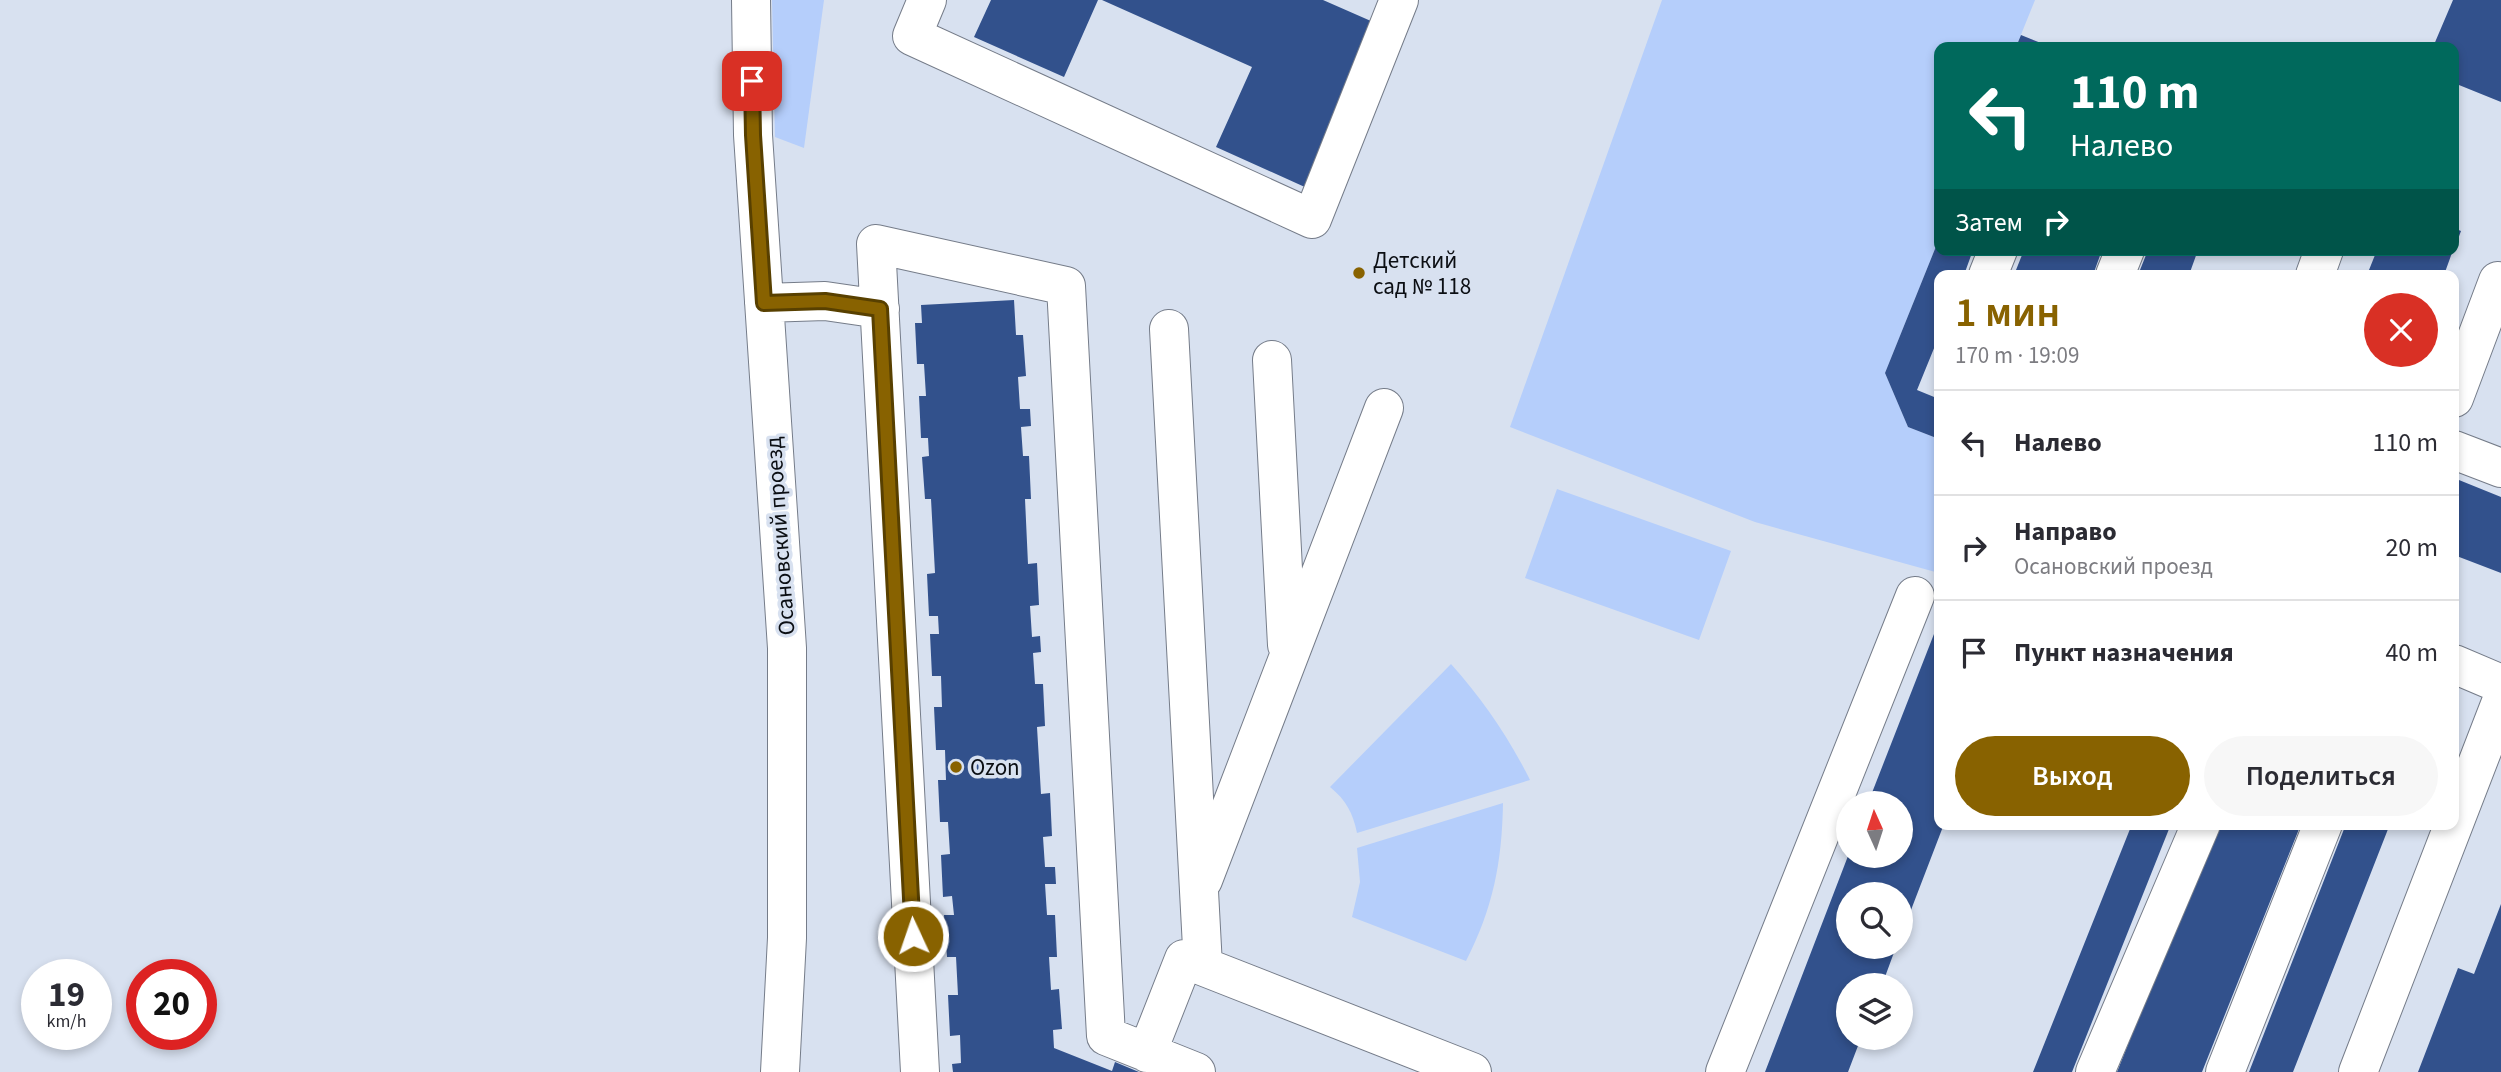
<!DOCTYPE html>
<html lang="ru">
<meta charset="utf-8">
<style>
:root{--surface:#fff;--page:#f7f7f7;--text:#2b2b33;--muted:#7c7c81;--line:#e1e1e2;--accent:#886200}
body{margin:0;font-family:"Source Sans 3",sans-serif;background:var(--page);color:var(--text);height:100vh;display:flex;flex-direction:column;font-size:26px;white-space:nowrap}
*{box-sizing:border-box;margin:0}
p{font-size:23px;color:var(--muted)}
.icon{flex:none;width:38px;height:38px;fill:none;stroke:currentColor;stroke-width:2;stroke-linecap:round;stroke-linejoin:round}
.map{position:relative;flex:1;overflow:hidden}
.panel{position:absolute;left:1934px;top:270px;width:525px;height:560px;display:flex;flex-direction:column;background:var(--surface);border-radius:14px;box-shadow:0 4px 10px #0003}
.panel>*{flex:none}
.guide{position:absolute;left:1934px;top:42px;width:525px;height:214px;border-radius:14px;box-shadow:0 4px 10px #0003;background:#00695c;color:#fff;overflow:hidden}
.needle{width:46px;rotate:357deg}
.controls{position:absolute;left:1836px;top:791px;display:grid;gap:14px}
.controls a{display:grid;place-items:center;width:77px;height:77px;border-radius:50%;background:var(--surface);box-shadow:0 4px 10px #0003;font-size:35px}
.speed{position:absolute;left:21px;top:959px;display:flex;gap:14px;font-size:35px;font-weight:700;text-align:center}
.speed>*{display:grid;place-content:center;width:91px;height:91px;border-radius:50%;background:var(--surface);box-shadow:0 4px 10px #0003;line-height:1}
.speed small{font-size:18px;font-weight:400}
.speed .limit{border:10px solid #d22;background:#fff;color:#111}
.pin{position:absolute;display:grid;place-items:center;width:60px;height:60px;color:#fff;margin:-30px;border-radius:14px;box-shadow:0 4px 10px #0006}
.me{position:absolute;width:77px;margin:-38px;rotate:357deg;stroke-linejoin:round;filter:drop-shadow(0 0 5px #0008)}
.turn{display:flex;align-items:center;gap:24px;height:147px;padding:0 21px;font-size:32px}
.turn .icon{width:91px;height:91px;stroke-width:2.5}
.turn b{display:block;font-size:49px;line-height:60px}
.then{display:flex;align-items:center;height:66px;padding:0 21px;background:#0003;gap:14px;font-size:26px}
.round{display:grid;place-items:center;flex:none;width:74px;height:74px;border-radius:37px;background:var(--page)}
.overview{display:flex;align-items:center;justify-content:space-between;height:119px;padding:0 21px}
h1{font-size:42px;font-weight:600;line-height:52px;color:var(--accent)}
.cta{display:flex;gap:14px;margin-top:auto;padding:14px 21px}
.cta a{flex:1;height:80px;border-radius:42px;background:var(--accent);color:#fff;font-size:28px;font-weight:600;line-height:80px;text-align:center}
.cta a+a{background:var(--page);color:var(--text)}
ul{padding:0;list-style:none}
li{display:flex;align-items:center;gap:21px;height:105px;padding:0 21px;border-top:2px solid var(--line)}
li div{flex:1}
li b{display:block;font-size:26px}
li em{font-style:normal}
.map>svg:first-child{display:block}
.green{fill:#b5cefb}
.building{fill:#32518c}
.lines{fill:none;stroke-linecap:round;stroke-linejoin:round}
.minor-casing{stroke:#757c89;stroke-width:40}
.minor{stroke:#fff;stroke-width:38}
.route-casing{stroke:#584000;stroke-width:18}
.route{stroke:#886200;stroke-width:12}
.poi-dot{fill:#886200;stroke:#d8e1f0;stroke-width:2.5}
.labels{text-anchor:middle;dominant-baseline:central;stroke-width:7;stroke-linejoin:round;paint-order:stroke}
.poi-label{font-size:23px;fill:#0b0e13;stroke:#d8e1f0;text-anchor:start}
.street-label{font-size:23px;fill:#0b0e13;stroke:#d8e1f0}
</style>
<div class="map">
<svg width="2501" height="1072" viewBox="0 0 2501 1072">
<rect width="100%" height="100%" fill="#d8e1f0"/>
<!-- green -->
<path class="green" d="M772,0H824L804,148L775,137Z
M1662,0H2035L2016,47H1939V239L1885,373L1908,427L1939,439V573L1755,522L1510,427Z
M1557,489L1731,551L1699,640L1525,578Z
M1451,664C1483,700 1508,736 1530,780L1357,833C1353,813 1346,800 1330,787Z
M1503,803C1502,863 1493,908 1466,961L1352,917L1360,882L1357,848Z"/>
<!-- building -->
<path class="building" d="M991,0H1098L1064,77L974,37Z
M1102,0H1323L1380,25L1307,188L1216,147L1252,67Z
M2453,0H2501V102L2454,83V47H2433Z
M2021,35L2051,47H2016Z
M2454,228L2461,231L2454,250Z
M1939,239V250H1973L1964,275H1939V336L1917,390L1939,399V439L1908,427L1885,373Z
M2024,250H2102L2093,275H2014Z
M2148,250H2198L2189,275H2138Z
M2377,250H2453L2444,275H2367Z
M1014,300L1016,335H1023L1026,376L1018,377L1020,409H1030L1031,426L1021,427L1023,456H1029L1031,499H1025L1028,564L1037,563L1039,605L1030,606L1032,637L1040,636L1041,652L1033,653L1035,684H1043L1045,726L1037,727L1041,794L1050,793L1052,836L1043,837L1045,867H1055L1056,884H1045L1047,915H1055L1057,957H1049L1051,990L1059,989L1062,1029L1053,1030L1054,1048L1112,1071L1115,1062L1139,1072H953L952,1064L961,1063L960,1035L950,1036L948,995H958L956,957H947L944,915H954L952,896L943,897L941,855L950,854L948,822H940L938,780H946L945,750H936L934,707H942L941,676H932L930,634H939L938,616H929L927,574L935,573L931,499H925L922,457L929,456L928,438H921L919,396H926L924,364H917L915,323H922L921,305Z
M2454,478L2501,497V573L2454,555Z
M1934,634L1939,636V824H1944L1901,936L1900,894H1848V947H1896L1882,985H1848V1038H1861L1848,1072H1765L1848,856H1900V803H1868Z
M2132,824H2171L2072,1072H2033Z
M2216,824H2301L2202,1072H2117Z
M2346,824H2390L2293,1072H2249Z
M2501,904V1072H2418L2458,968L2474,974Z"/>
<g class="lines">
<defs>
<path id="minor" d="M751,0L753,135L787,648V938L780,1072
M927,0L912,36L1312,219L1399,0
M1988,275L1998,250
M2115,275L2125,250
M2315,275L2324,250
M764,303L825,301L880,309
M1169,329L1203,966
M1272,360L1287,645
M2454,398L2498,281
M2454,450L2501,468
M2454,664L2501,684
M1203,880L1384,408
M1147,1053L1184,959L1472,1072
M920,1072L876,244L1066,286L1106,1036L1196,1072
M1725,1072L1915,596
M2095,1072L2201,824
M2225,1072L2323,824
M2358,1072L2501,702"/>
</defs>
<!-- minor casing -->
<use href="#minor" class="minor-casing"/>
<!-- minor -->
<use href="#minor" class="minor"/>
</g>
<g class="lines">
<defs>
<path id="route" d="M752,81L753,135L764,303L825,301L880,309L913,936"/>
</defs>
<!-- route casing -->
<use href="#route" class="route-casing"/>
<!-- route -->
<use href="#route" class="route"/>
</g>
<!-- markers -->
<g class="poi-dot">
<circle cx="1359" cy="273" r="7"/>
<circle cx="956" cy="767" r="7"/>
</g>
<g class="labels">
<!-- poi labels -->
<g class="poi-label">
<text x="1373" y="260">Детский<tspan x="1373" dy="26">сад № 118</tspan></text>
<text x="970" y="767">Ozon</text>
</g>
<!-- street labels -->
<g class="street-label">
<text transform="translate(780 536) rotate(-94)">Осановский проезд</text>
</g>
</g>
</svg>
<div class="controls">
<a><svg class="needle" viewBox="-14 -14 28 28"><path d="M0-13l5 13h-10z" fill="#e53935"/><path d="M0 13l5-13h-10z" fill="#7c7c81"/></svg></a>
<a><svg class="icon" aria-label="search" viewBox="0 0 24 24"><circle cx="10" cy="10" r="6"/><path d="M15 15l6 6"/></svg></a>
<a><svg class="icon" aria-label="layers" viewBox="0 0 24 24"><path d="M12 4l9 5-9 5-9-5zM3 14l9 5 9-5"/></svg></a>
</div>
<div class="speed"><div>19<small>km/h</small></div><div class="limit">20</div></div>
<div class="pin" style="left:752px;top:81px;background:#d93025"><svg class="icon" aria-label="arrive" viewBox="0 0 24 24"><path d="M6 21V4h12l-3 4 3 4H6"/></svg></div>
<svg class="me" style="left:913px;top:936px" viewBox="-20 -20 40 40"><circle r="17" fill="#886200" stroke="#fff" stroke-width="3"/><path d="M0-11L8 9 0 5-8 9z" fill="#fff"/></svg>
<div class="guide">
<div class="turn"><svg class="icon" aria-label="left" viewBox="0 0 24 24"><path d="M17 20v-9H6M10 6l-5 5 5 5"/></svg><div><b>110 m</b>Налево</div></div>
<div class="then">Затем<svg class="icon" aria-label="right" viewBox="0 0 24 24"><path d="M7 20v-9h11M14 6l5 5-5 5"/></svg></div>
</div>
<section class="panel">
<div class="overview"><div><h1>1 мин</h1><p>170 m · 19:09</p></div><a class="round" style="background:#d93025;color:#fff"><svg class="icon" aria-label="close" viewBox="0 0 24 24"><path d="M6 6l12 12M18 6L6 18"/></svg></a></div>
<ul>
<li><svg class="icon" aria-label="left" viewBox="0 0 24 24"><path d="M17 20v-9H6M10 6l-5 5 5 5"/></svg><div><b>Налево</b></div><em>110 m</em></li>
<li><svg class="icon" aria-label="right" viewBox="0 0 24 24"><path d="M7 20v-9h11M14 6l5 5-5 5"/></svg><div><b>Направо</b><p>Осановский проезд</p></div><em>20 m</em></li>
<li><svg class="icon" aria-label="arrive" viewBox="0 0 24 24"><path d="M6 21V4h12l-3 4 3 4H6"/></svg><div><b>Пункт назначения</b></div><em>40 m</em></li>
</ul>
<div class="cta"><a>Выход</a><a>Поделиться</a></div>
</section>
</div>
